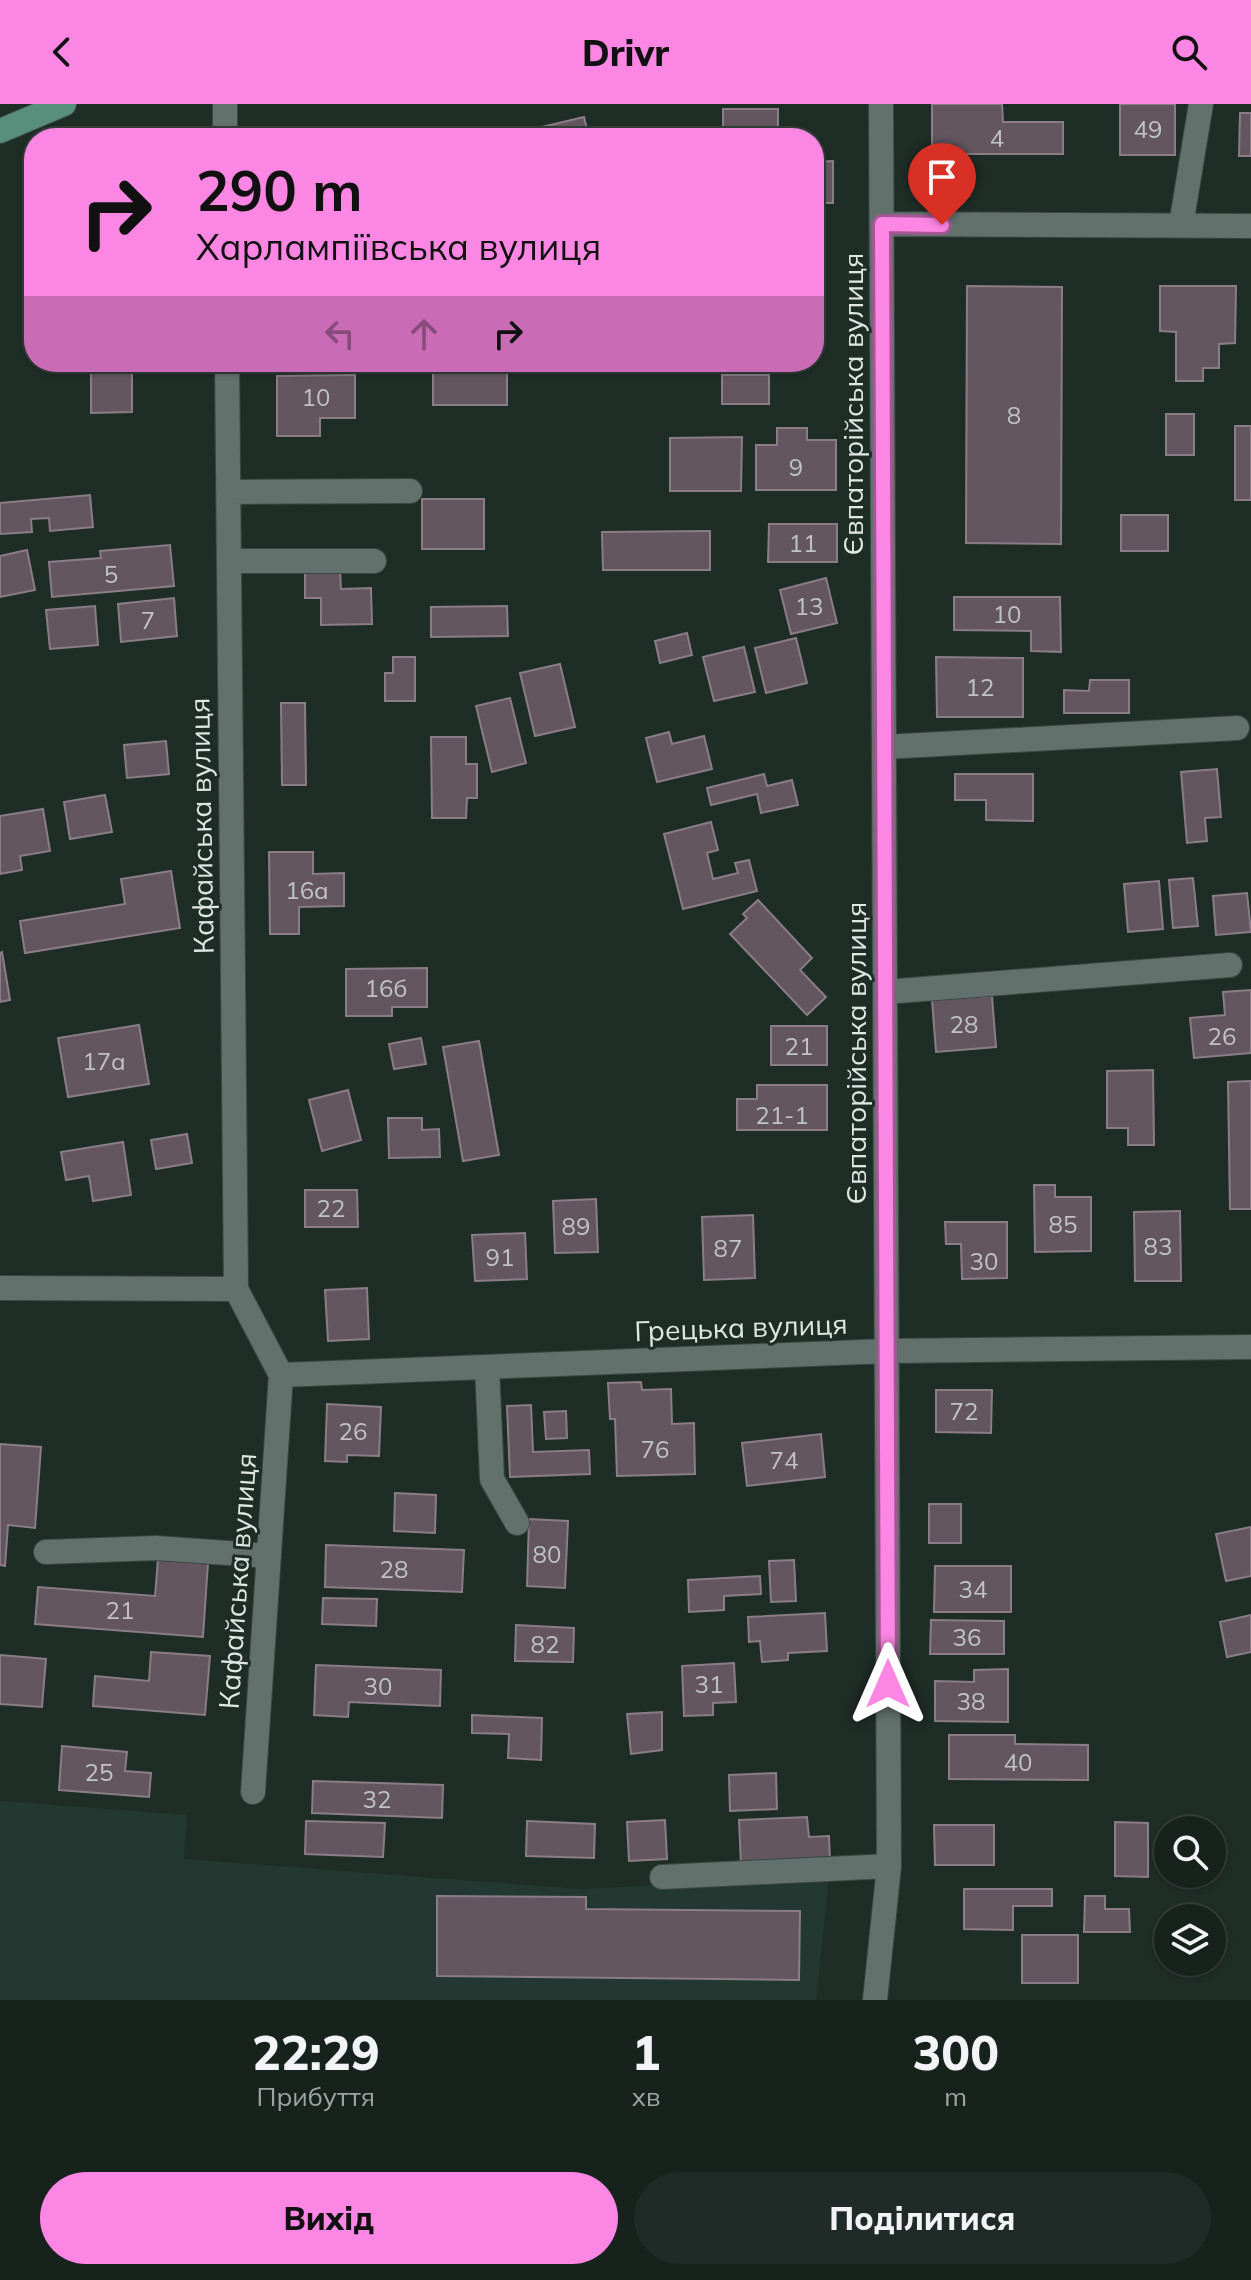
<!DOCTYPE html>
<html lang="uk">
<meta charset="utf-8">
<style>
:root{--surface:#17221d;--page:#202a26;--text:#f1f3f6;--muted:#9ea4a4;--line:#363f3b;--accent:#fc86e3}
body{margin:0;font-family:Mulish,sans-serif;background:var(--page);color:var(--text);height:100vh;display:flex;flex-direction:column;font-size:30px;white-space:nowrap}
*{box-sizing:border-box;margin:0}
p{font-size:26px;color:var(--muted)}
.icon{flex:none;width:44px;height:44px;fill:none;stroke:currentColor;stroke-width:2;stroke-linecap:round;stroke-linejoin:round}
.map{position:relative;height:1896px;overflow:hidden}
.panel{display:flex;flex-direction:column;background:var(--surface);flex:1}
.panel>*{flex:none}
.banner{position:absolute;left:24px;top:24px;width:800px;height:244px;border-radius:32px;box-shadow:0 2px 6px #0004,0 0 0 2px var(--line);background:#fc86e3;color:#111;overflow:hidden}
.fabs{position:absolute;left:1154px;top:1712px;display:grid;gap:16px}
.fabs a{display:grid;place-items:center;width:72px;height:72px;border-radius:50%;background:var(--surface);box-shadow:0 2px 6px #0004,0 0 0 2px var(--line);font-size:40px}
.pin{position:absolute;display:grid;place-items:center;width:68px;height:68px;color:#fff;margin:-82px -34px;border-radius:50% 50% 50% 0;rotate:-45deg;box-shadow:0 0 8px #0007}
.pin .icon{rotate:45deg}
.me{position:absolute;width:88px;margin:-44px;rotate:0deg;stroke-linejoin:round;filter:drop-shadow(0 0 6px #0008)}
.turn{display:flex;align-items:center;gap:28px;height:168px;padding:0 40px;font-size:36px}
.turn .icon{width:104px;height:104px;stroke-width:2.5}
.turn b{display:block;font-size:56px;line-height:68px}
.lanes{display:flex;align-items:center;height:76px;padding:0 40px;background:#0003;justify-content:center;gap:40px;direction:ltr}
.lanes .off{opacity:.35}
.eta{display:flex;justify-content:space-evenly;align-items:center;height:136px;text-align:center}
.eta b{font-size:48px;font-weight:800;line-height:56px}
.cta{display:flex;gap:16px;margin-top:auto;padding:16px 40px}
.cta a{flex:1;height:92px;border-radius:48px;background:var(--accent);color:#111;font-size:32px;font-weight:800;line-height:92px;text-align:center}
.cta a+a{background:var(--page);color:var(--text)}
header{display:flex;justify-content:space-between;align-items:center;height:104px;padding:0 40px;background:var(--accent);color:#111;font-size:36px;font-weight:800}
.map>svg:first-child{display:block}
.built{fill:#233831}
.building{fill:#63565f;stroke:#8a7d87;stroke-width:2}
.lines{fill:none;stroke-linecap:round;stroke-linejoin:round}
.minor-casing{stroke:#3b4743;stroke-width:26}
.major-casing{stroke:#3b4743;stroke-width:26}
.minor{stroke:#62716b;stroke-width:24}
.major{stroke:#578f7c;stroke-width:24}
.route-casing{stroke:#a45794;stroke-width:20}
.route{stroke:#fc86e3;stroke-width:14}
.labels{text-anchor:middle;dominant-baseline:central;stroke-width:6;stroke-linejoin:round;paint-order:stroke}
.number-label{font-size:24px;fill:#bfc3c2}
.street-label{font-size:28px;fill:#dee7e3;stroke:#1f2d27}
</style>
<header><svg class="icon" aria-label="back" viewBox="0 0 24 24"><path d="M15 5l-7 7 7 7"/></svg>Drivr<svg class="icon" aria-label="search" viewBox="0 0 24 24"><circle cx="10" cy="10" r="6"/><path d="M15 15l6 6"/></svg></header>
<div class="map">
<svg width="1251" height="1896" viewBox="0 0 1251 1896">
<rect width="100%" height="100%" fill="#1f2d27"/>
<!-- built -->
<path class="built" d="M0,1697L187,1711L184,1755L579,1785L829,1773L816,1896H0Z"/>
<!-- building -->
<path class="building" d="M932,0H1002L1003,18H1063V50H932Z
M1120,0H1175V51H1120Z
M723,5H778V26H752V34H723Z
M1240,9H1251V52H1239Z
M584,13L589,34H495Z
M833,57V99H814V58Z
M967,182L1062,183L1061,440L966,439Z
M1160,182H1236L1235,239L1219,240V264H1203V277H1176V228L1160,227Z
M275,258H338V261L275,262Z
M91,262H132V308L91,309Z
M433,262H507V301H433Z
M355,271V314H320V332H277V272Z
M722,271H769V300H722Z
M1166,310H1194V351H1166Z
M1235,322H1251V396H1235Z
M777,324H807V336H836V386H756V341H777Z
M742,333L741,387H670V334Z
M90,391L93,423L50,427L49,414L31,415L32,428L0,430V399Z
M422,395H484V445H422Z
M1121,411H1168V447H1121Z
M769,420H837V458H768Z
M710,427V466H603L602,428Z
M170,441L174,482L52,493L49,458L101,454L100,447Z
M27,446L35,486L0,493V452Z
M305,466H340L341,485L371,484L372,520L321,521V494H305Z
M826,474L837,519L791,530L780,486Z
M954,493H1060L1061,548L1031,547V527L954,526Z
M174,494L177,532L121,538L118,500Z
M95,502L98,541L50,545L46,506Z
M507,502L508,532L431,533V503Z
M687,529L692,551L660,559L655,537Z
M796,534L807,579L766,589L755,544Z
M744,543L755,588L714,597L703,553Z
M393,553H415V597H385V569H393Z
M936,553L1023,554V613H937Z
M560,560L575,623L535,632L520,569Z
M1090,576H1129V609H1064V586L1089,587Z
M510,594L526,659L492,668L476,602Z
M281,599H305L306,681H282Z
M669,628L672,640L704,632L712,665L657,678L646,634Z
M431,633H466V660H477V694H467L466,714H432Z
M166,637L169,670L127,674L124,641Z
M1217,665L1221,713L1205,714L1207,737L1187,739L1181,668Z
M764,670L767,682L792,676L798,701L761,709L757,690L711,701L707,684Z
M955,670H1033V717L986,716V696H955Z
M105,691L112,728L70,735L64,698Z
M43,705L50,747L20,752L22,766L0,770V712Z
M711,718L718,746L707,749L713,775L738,769L735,759L749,756L757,787L683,805L664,730Z
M269,748H313V770L344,769V802L299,803V830H270Z
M171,767L180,824L25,849L20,817L125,800L121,775Z
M1193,774L1198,822L1173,824L1169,776Z
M1159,777L1163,825L1128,828L1124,780Z
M1247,789L1251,828L1216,831L1213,792Z
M758,796L812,854L800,866L826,893L807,911L730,830L747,814L743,810Z
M2,848L10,896L0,898V849Z
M427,864V903H392V912H346V865Z
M1251,886V949L1194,954L1190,914L1225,911L1223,888Z
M992,892L996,943L936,948L932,896Z
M139,921L149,980L68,993L58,934Z
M771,922H827V961H771Z
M421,934L426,960L394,965L389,940Z
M479,937L499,1051L463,1057L443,943Z
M1153,966L1154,1041H1128V1024H1107V967Z
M1251,977V1105H1230L1228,978Z
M757,981H827V1026H737V995H757Z
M348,986L361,1036L322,1047L309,996Z
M388,1014H422V1026L439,1025L440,1053L389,1054Z
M187,1030L192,1059L156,1065L151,1036Z
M123,1038L131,1091L93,1097L89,1072L66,1076L61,1048Z
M1034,1081H1055V1093H1091V1147L1035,1148Z
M305,1086H357L358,1123H305Z
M596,1095L598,1148L555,1149L553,1097Z
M1180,1107L1181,1177H1135L1134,1108Z
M753,1111L755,1174L704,1176L702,1113Z
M945,1118H1007V1174L962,1175L961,1140H946Z
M525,1129L527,1175L475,1177L472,1131Z
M367,1184L369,1235L328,1237L325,1186Z
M641,1278L642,1286L671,1285L672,1320L694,1319L695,1370L617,1372L615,1315H610L608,1279Z
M936,1286H992L991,1329L936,1328Z
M327,1300L381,1303L379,1352L347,1351V1358L325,1357Z
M531,1301L533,1348L589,1346L590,1370L510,1373L507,1302Z
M566,1307L567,1334L546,1335L544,1308Z
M821,1330L825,1373L747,1382L742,1339Z
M0,1340L41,1343L35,1424L8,1421L5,1462L0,1461Z
M395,1389L436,1391L435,1429L394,1427Z
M929,1400H961V1439H929Z
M529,1415L568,1417L565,1484L527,1482Z
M1251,1423V1472L1226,1477L1216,1430Z
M326,1441L464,1446L462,1488L325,1483Z
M158,1455L208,1459L203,1533L35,1520L38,1483L155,1492Z
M794,1456L796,1497L771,1498L769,1457Z
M935,1462H1011V1508H934Z
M760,1472L761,1490L724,1492V1506L689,1508L688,1476Z
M323,1494L377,1495L376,1522L322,1520Z
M825,1509L827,1547L788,1549V1556L762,1558L760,1537L749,1538L748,1513Z
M1251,1511V1548L1227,1553L1220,1518Z
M931,1516L1004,1517V1550H930Z
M516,1521L574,1524L573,1558L515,1557Z
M151,1548L210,1552L205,1611L93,1602L95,1572L149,1577Z
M0,1551L46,1555L42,1603L0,1600Z
M734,1559L736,1598L713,1599V1611L684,1612L682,1562Z
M316,1561L441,1566L440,1602L349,1598L348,1613L314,1611Z
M1008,1565V1618L935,1617V1577L974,1578V1566Z
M662,1608V1646L631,1650L627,1610Z
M472,1611L542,1614L541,1656L508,1654L509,1630L472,1629Z
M949,1631H1015V1640L1088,1641V1676L949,1675Z
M62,1642L127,1648L125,1667L151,1669L149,1693L59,1686Z
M776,1669L777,1705L730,1707L729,1671Z
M313,1677L443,1681L442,1714L312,1709Z
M807,1713L809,1733L829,1732L830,1757L741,1761L739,1716Z
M665,1716L667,1755L629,1757L627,1718Z
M306,1717L385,1719L383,1753L305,1750Z
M527,1717L595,1720L594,1754L526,1752Z
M1115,1718L1148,1719V1773L1115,1772Z
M934,1721H994V1761H935Z
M964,1785H1052V1802H1013V1826L964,1825Z
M437,1792L586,1793V1805L800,1807L799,1876L437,1872Z
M1085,1792H1105V1805H1129L1130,1828H1084Z
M1022,1831H1078V1879H1022Z"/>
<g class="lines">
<defs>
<path id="minor" d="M225,0V34
M882,120L1251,122
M1181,121L1201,0
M227,258L236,1185L281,1271
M229,388L410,387
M229,457H374
M884,643L1237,624
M885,888L1230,861
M0,1184L236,1185
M487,1263L492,1375L517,1419
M281,1271L887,1247L1251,1243
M46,1448L156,1444L269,1452
M253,1688L281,1271
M662,1773L889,1762
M875,1896L889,1762L881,0"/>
<path id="major" d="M0,27L64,0"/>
</defs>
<!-- minor casing -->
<use href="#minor" class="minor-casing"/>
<!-- major casing -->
<use href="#major" class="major-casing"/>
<!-- minor -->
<use href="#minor" class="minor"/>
<!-- major -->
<use href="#major" class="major"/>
</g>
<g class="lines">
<defs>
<path id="route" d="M888,1580L882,120L942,121"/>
</defs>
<!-- route casing -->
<use href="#route" class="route-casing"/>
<!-- route -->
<use href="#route" class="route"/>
</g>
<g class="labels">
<!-- number labels -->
<g class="number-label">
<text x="1148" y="25">49</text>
<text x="997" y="34">4</text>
<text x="316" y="293">10</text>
<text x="1014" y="311">8</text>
<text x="796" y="363">9</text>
<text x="803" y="439">11</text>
<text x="111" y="470">5</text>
<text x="809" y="502">13</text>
<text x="1007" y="510">10</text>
<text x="148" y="516">7</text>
<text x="980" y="583">12</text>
<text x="307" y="786">16а</text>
<text x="386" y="884">16б</text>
<text x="964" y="920">28</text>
<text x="1222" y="932">26</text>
<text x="799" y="942">21</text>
<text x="104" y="957">17а</text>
<text x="782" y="1011">21-1</text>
<text x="331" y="1104">22</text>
<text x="1063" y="1120">85</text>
<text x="576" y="1122">89</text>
<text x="1158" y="1142">83</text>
<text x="728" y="1144">87</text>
<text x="500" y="1153">91</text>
<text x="984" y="1157">30</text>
<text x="964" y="1307">72</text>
<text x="353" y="1327">26</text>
<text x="655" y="1345">76</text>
<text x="784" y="1356">74</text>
<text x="547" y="1450">80</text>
<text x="394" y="1465">28</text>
<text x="973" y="1485">34</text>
<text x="120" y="1506">21</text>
<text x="967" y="1533">36</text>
<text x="545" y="1540">82</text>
<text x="709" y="1580">31</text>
<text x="378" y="1582">30</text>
<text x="971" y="1597">38</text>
<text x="1018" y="1658">40</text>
<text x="99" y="1668">25</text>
<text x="377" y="1695">32</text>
</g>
<!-- street labels -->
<g class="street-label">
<text transform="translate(852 300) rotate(-90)">Євпаторійська вулиця</text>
<text transform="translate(201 722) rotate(-91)">Кафайська вулиця</text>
<text transform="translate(855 949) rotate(-90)">Євпаторійська вулиця</text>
<text transform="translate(741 1223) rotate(-2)">Грецька вулиця</text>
<text transform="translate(237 1477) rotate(-86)">Кафайська вулиця</text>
</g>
</g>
</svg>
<div class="fabs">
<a><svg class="icon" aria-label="search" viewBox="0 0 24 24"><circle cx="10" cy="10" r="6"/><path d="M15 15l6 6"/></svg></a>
<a><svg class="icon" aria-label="layers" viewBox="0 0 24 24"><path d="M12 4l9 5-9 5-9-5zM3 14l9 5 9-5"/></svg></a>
</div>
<div class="pin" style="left:942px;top:121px;background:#d93025"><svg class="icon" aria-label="arrive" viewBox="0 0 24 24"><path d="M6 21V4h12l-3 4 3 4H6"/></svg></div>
<svg class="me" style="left:888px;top:1580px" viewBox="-20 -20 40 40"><path d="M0-17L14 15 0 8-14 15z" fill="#fc86e3" stroke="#fff" stroke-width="4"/></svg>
<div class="banner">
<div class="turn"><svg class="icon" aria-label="right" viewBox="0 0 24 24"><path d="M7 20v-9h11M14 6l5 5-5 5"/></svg><div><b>290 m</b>Харлампіївська вулиця</div></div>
<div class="lanes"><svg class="icon off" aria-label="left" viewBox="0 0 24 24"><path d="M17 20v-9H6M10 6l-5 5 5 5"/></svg><svg class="icon off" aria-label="ahead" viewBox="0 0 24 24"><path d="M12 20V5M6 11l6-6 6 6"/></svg><svg class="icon" aria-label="right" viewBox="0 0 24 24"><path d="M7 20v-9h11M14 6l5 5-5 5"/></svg></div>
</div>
</div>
<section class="panel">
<div class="eta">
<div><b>22:29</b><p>Прибуття</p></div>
<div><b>1</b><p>хв</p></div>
<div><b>300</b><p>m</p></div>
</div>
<div class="cta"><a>Вихід</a><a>Поділитися</a></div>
</section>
